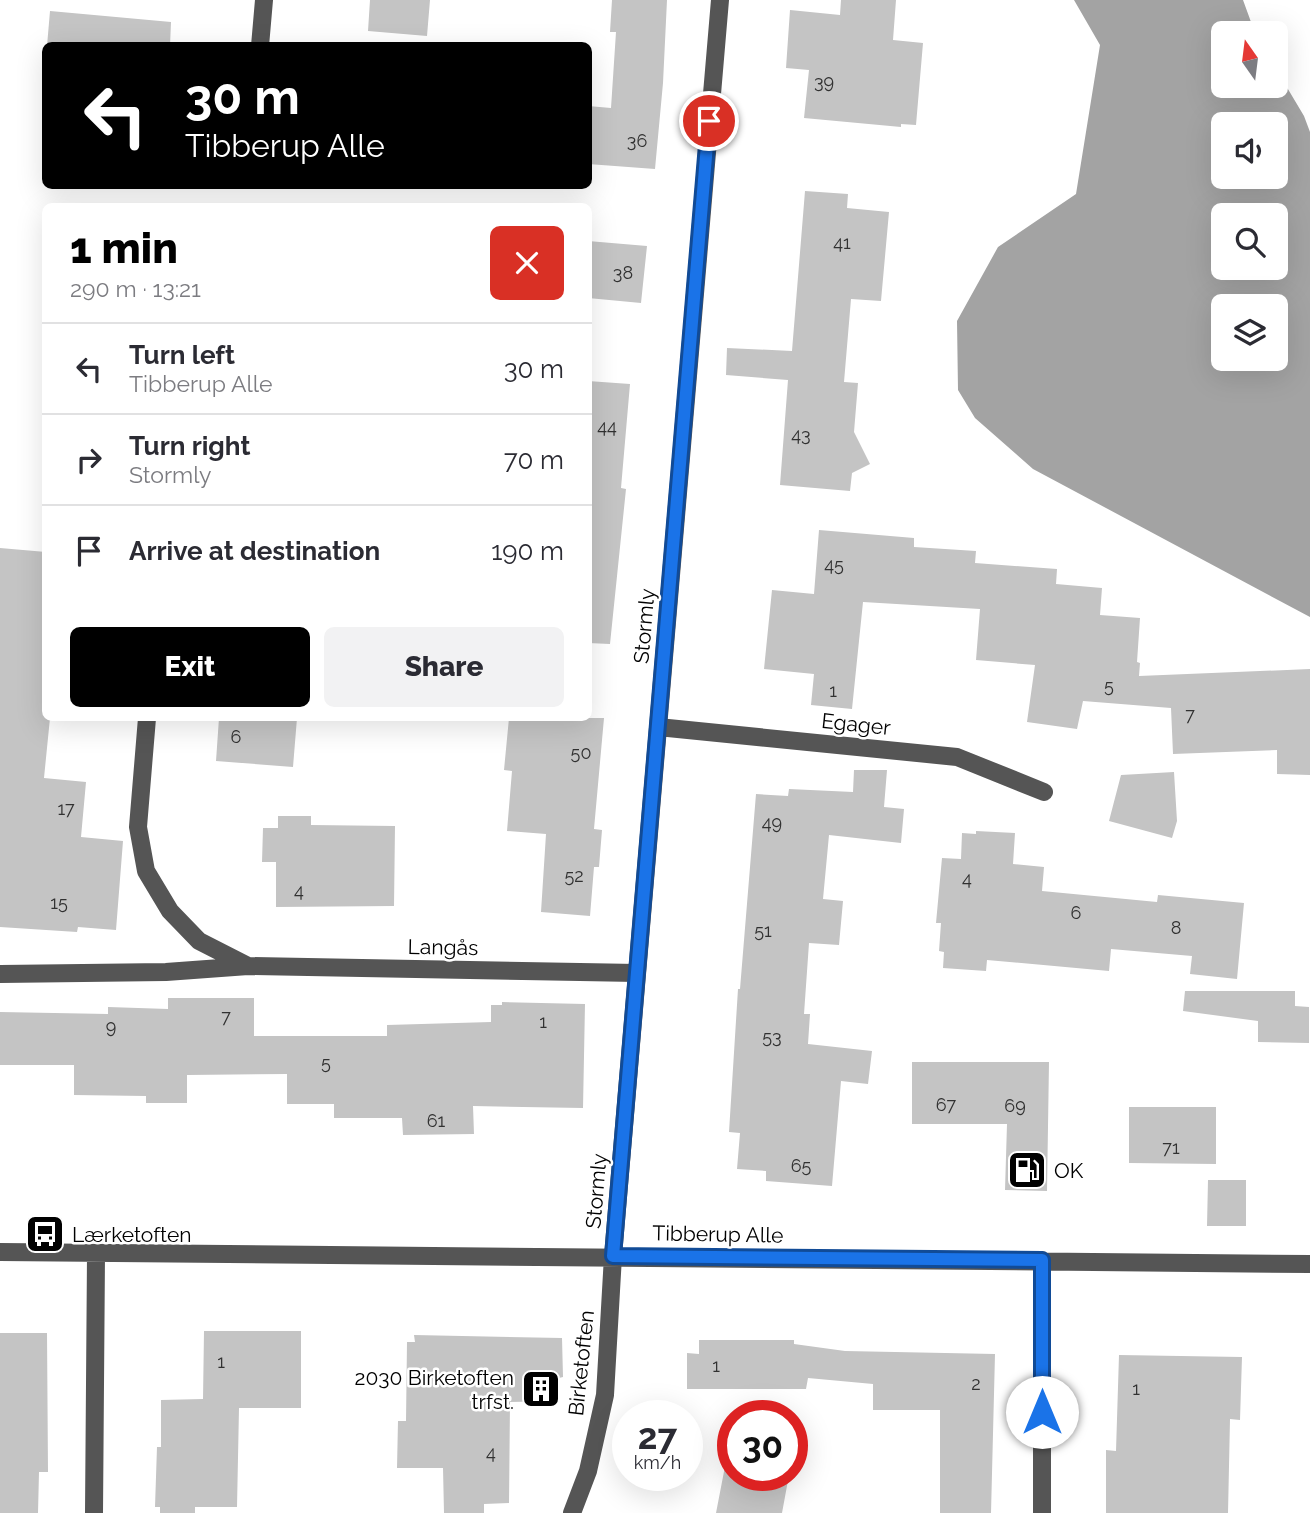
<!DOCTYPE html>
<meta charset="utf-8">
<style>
:root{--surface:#fff;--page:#f2f2f3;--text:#2b2b33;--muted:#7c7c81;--line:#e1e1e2;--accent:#000}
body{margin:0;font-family:Raleway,sans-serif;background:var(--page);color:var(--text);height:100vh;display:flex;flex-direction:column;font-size:26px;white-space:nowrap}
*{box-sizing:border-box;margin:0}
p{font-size:23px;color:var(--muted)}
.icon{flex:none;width:38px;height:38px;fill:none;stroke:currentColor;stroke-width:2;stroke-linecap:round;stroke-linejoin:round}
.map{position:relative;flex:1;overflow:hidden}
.details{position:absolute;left:42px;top:203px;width:550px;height:518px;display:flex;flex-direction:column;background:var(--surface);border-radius:10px;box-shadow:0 7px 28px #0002}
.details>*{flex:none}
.top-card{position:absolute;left:42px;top:42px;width:550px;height:147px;border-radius:10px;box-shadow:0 7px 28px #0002;background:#000;color:#fff;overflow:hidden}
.needle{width:46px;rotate:346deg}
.buttons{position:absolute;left:1211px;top:21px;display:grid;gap:14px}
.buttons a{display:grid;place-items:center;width:77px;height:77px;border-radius:10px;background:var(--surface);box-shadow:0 7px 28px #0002;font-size:35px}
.speed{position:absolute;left:612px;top:1400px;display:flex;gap:14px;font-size:35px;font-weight:700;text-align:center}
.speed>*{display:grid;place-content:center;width:91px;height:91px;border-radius:50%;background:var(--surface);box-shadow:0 7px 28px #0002;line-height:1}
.speed small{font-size:18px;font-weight:400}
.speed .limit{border:10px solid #d22;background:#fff;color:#111}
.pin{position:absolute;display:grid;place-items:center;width:60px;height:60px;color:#fff;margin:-30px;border:4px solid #fff;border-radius:50%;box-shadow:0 2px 7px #0007}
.me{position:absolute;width:77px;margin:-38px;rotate:0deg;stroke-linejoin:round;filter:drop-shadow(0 0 5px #0008)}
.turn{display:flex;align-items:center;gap:24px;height:147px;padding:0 28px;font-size:32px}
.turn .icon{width:91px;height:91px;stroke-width:2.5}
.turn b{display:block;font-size:49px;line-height:60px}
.round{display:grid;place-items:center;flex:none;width:74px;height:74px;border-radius:10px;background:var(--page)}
.head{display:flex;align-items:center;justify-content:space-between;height:119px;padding:0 28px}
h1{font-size:42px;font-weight:800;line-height:52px;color:var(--accent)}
.button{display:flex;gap:14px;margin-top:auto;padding:14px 28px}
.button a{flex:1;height:80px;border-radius:10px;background:var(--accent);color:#fff;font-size:28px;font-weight:800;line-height:80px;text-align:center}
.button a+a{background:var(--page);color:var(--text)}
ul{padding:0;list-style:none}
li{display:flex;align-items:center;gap:21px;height:91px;padding:0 28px;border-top:2px solid var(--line)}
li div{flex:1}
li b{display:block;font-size:26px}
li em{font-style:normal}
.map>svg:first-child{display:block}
.water{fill:#a3a3a3;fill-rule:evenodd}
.building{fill:#c4c4c4}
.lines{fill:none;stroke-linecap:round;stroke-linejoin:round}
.minor{stroke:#555;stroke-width:18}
.route-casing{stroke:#114b97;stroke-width:18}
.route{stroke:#1a73e8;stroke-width:12}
.labels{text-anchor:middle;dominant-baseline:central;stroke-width:5;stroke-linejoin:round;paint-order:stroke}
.number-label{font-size:18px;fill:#313131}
.street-label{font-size:21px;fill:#000;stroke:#fff}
.poi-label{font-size:21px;fill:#000;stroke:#fff;text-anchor:start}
</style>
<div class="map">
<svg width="1310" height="1513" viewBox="0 0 1310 1513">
<rect width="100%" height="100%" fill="#fff"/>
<!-- water -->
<path class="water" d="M1074,0H1243L1255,33H1223V86H1276V69L1304,116L1310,132V617L1033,469L975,418L958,390L957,321L998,247L1076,194L1100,45ZM1223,124H1276V177H1223ZM1223,215H1276V268H1223ZM1223,306H1276V359H1223Z"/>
<!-- building -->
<path class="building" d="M370,0H430L427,36L368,31Z
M612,0H667L663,83L655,169L588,164V106L611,108L616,32H610Z
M841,0H896L893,40L923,43L916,125L901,124V127L804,118L809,70L786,68L790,10L840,15Z
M50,11L171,22L170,46H47Z
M805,191L848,194L847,208L889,212L881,301L851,299L844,382L858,383L854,432L870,464L852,473L850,491L780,485L788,380L726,375L727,348L792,351Z
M588,241L647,246L641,303L588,298Z
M588,381L630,384L621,488L626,489L610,644L588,643Z
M819,530L914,538V547L976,551L975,563L1057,569L1056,584L1102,588L1100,615L1140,618L1137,662L1140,663L1139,676L1310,669V775L1277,774V750L1173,754L1171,708L1083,701L1077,729L1027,722L1035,665L976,660L980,609L863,602L852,709L811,705L814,674L764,669L772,590L814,594Z
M0,548L46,552V718H50L44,778L86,782L81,837L123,841L116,930L78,927L77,932L0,927Z
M219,718H297L293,767L216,761Z
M509,718H604L594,829L602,830L599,867H594L590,916L541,912L546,834L507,831L512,771L504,770Z
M854,770H887L884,807L904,809L901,843L829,835L823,899L843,901L839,945L809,943L804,1014H810L808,1044L872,1051L868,1084L841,1081L832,1186L766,1181V1171L737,1169L740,1133L729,1132L738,989H740L756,794L788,796L789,789L853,792Z
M1174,772L1177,821L1172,838L1109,821L1121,775Z
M278,816H311V825L395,826L394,906L276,907V862H262L263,828H278Z
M976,831L1015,833L1013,864L1044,867L1042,891L1157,902L1158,895L1244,903L1237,979L1190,974L1192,956L1111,949L1109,971L987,960L986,971L943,968L944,952L939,951L941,923H936L942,858L961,859L962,833L976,834Z
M1185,991H1295V1006L1309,1007V1043L1258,1042V1021L1183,1011Z
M168,998H254V1036H387V1025L491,1022V1005H502V1002L585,1004L583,1108L473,1106L474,1134L403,1135L402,1118H334V1104H287V1074L187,1075V1103H146V1096L74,1095V1065H0V1012L108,1014V1007L168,1009Z
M912,1062H1049L1047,1191L1005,1190L1007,1124H912Z
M1129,1107H1216V1164L1129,1163Z
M1208,1180H1246V1226H1207Z
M204,1331H301V1408H239L237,1507H195V1513H160V1507H155L157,1447H161V1400L203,1399Z
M0,1333H47L48,1472H39L38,1513H0Z
M414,1335L562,1338L563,1377L559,1378L558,1401L510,1402L509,1503L484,1504V1513H444L443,1468H397L398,1421H406L407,1342H415Z
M699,1340H794V1344L845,1351L995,1354L991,1513H940V1410H873V1384L808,1378L806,1389H687V1353L699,1354Z
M1119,1355L1242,1357L1240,1420L1230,1419L1228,1513H1106V1450L1116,1451Z
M727,1456L733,1457V1475H789L782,1513H716Z"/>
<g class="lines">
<!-- minor -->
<path class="minor" d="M260,46L264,0
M147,718L138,827L146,871L170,911L199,941L248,966L637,973
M658,727L957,757L1044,792
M0,974L166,972L248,966
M0,1252L1310,1264
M1042,1260V1513
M94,1513L96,1255
M572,1513L588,1471L605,1395L613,1256L720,0"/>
</g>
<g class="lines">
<defs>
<path id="route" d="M709,121L613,1256L1042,1260V1412"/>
</defs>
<!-- route casing -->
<use href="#route" class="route-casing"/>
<!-- route -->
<use href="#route" class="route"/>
</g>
<!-- icons -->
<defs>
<symbol id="fuel-square" viewBox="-11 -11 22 22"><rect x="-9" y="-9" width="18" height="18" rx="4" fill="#000" stroke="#fff"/><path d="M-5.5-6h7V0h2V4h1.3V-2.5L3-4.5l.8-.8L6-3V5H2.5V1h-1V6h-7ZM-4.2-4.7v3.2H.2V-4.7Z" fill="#fff"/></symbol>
<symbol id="bus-square" viewBox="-11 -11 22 22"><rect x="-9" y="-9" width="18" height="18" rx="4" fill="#000" stroke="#fff"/><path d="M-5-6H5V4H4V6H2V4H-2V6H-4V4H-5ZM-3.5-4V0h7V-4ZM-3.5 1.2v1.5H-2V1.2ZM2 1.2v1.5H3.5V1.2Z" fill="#fff"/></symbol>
<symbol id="building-square" viewBox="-11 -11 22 22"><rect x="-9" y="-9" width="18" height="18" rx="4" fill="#000" stroke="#fff"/><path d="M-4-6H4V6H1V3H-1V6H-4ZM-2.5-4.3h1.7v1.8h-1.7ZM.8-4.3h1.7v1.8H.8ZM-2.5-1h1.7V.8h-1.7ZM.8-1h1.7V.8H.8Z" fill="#fff"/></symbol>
</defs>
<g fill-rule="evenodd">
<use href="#fuel-square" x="1005" y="1148" width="44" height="44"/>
<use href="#bus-square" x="23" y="1212" width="44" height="44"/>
<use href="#building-square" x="519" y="1367" width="44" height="44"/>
</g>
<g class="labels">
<!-- number labels -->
<g class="number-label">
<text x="824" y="81">39</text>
<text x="637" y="140">36</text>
<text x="842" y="242">41</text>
<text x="623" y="272">38</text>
<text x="607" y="426">44</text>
<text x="801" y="434">43</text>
<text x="834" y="564">45</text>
<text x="1109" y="685">5</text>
<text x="833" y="690">1</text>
<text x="1190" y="714">7</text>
<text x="236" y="736">6</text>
<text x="581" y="752">50</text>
<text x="66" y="808">17</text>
<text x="772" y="822">49</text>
<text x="574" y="875">52</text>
<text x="967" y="878">4</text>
<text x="299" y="890">4</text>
<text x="59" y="902">15</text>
<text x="1076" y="912">6</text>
<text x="1176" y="927">8</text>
<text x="763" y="930">51</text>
<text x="226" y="1016">7</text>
<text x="543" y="1021">1</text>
<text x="111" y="1026">9</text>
<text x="772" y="1036">53</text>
<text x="326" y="1062">5</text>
<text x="946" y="1104">67</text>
<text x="1015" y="1105">69</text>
<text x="436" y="1120">61</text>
<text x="1171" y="1147">71</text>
<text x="801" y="1165">65</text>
<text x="221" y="1361">1</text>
<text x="716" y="1365">1</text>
<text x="976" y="1383">2</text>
<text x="1136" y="1388">1</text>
<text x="491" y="1452">4</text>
</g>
<!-- street labels -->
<g class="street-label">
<text transform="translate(644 626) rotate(-85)">Stormly</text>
<text transform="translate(856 724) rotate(6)">Egager</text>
<text transform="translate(443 947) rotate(1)">Langås</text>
<text transform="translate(596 1191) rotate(-85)">Stormly</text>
<text transform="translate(718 1234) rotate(1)">Tibberup Alle</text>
<text transform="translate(581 1363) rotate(-84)">Birketoften</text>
</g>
<!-- poi labels -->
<g class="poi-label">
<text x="1054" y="1170">OK</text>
<text x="72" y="1234">Lærketoften</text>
<text x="514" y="1377" text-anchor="end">2030 Birketoften<tspan x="514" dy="24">trfst.</tspan></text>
</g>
</g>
</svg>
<div class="buttons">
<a><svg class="needle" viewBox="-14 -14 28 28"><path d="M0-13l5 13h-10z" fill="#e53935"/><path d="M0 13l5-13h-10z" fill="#7c7c81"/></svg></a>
<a><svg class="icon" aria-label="sound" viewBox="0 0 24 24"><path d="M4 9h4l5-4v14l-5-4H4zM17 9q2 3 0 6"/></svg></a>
<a><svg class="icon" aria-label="search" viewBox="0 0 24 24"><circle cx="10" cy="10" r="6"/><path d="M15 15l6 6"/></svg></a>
<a><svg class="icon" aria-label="layers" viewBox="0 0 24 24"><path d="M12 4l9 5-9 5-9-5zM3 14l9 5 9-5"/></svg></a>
</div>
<div class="speed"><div>27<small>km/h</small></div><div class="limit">30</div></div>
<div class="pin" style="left:709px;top:121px;background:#d93025"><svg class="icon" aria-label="arrive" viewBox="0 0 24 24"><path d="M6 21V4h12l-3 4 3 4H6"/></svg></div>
<svg class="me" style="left:1042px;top:1412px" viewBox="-20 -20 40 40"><circle r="19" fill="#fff"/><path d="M0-13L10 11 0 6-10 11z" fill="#1a73e8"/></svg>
<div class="top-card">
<div class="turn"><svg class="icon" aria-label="left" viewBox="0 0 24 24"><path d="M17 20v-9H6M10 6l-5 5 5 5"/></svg><div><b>30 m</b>Tibberup Alle</div></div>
</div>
<section class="details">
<div class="head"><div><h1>1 min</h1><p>290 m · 13:21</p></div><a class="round" style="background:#d93025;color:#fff"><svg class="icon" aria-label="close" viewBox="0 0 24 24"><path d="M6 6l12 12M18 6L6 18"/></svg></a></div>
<ul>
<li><svg class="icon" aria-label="left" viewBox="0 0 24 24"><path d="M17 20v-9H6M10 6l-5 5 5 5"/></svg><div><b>Turn left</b><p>Tibberup Alle</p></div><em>30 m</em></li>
<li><svg class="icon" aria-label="right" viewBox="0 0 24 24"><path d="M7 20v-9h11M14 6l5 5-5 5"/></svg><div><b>Turn right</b><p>Stormly</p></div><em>70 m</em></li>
<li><svg class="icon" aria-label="arrive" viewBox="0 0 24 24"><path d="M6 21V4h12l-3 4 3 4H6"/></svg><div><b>Arrive at destination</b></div><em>190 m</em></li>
</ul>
<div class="button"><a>Exit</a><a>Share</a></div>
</section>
</div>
